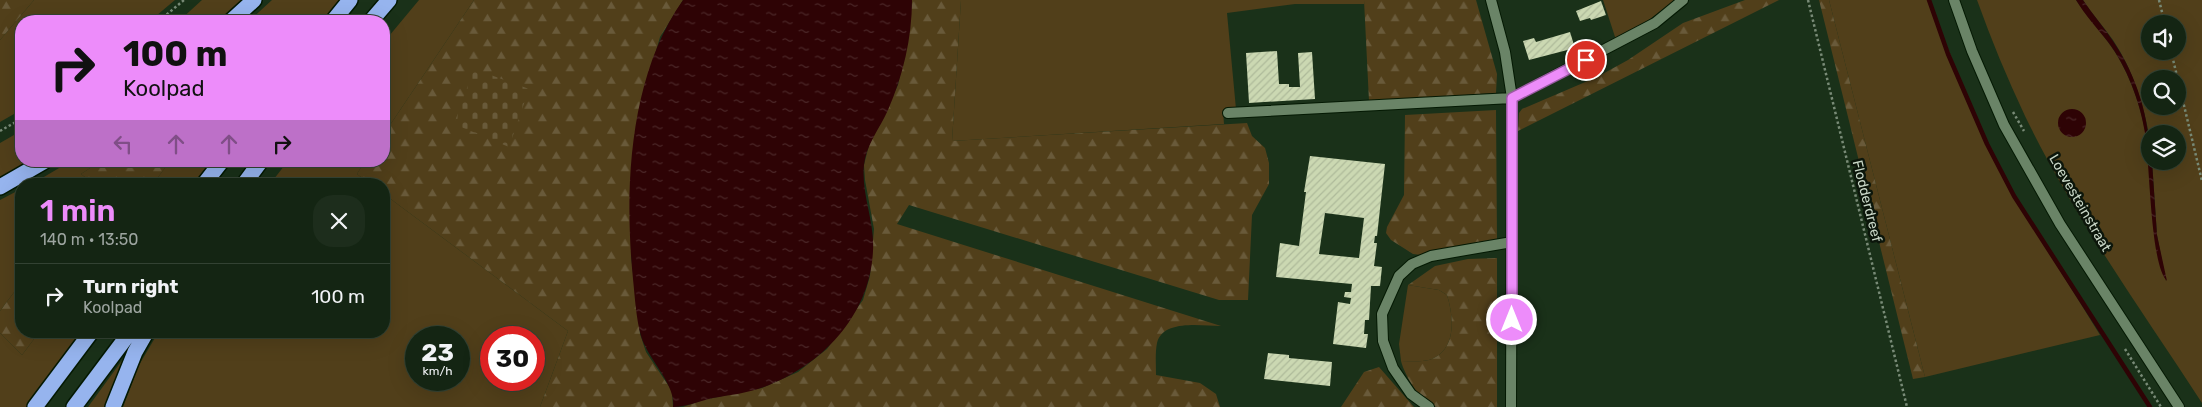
<!DOCTYPE html>
<meta charset="utf-8">
<style>
:root{--surface:#142513;--page:#1d2d1c;--text:#f1f3f6;--muted:#9da5a0;--line:#334233;--accent:#ed8cfa}
body{margin:0;font-family:Rubik,sans-serif;background:var(--page);color:var(--text);height:100vh;display:flex;flex-direction:column;font-size:19px;white-space:nowrap}
*{box-sizing:border-box;margin:0}
p{font-size:16px;color:var(--muted)}
.icon{flex:none;width:28px;height:28px;fill:none;stroke:currentColor;stroke-width:2;stroke-linecap:round;stroke-linejoin:round}
.map{position:relative;flex:1;overflow:hidden}
.side{position:absolute;left:15px;top:178px;width:375px;height:160px;display:flex;flex-direction:column;background:var(--surface);border-radius:20px;box-shadow:0 5px 20px #0002,0 0 0 1px var(--line)}
.side>*{flex:none}
.guide{position:absolute;left:15px;top:15px;width:375px;height:152px;border-radius:20px;box-shadow:0 5px 20px #0002,0 0 0 1px var(--line);background:#ed8cfa;color:#111;overflow:hidden}
.controls{position:absolute;left:2141px;top:15px;display:grid;gap:10px}
.controls a{display:grid;place-items:center;width:45px;height:45px;border-radius:50%;background:var(--surface);box-shadow:0 5px 20px #0002,0 0 0 1px var(--line);font-size:25px}
.speed{position:absolute;left:405px;top:326px;display:flex;gap:10px;font-size:25px;font-weight:700;text-align:center}
.speed>*{display:grid;place-content:center;width:65px;height:65px;border-radius:50%;background:var(--surface);box-shadow:0 5px 20px #0002,0 0 0 1px var(--line);line-height:1}
.speed small{font-size:12px;font-weight:400}
.speed .limit{border:8px solid #d22;background:#fff;color:#111}
.pin{position:absolute;display:grid;place-items:center;width:42px;height:42px;color:#fff;margin:-21px;border:2px solid #fff;border-radius:50%;box-shadow:0 1px 5px #0007}
.me{position:absolute;width:55px;margin:-28px;rotate:0deg;stroke-linejoin:round;filter:drop-shadow(0 0 4px #0008)}
.turn{display:flex;align-items:center;gap:18px;height:105px;padding:0 25px;font-size:22px}
.turn .icon{width:65px;height:65px;stroke-width:2.5}
.turn b{display:block;font-size:35px;line-height:42px}
.lanes{display:flex;align-items:center;height:48px;padding:0 25px;background:#0003;justify-content:center;gap:25px;direction:ltr}
.lanes .off{opacity:.35}
.round{display:grid;place-items:center;flex:none;width:52px;height:52px;border-radius:20px;background:var(--page)}
.headline{display:flex;align-items:center;justify-content:space-between;height:85px;padding:0 25px}
h1{font-size:30px;font-weight:600;line-height:38px;color:var(--accent)}
ul{padding:0;list-style:none}
li{display:flex;align-items:center;gap:15px;height:65px;padding:0 25px;border-top:1px solid var(--line)}
li div{flex:1}
li b{display:block;font-size:19px}
li em{font-style:normal}
.map>svg:first-child{display:block}
.green{fill:#513f1a;fill-rule:evenodd}
.forest{fill:url(#forest-firs)}
.cemetery{fill:url(#cemetery-stones)}
.water{fill:url(#water-ripples)}
.lines{fill:none;stroke-linecap:round;stroke-linejoin:round}
.stream{stroke:#2e0305;stroke-width:4.5}
.building{fill:url(#building-hatch);fill-rule:evenodd}
.pedestrian-casing{stroke:#041903;stroke-width:12}
.minor-casing{stroke:#041903;stroke-width:12}
.tertiary-casing{stroke:#041903;stroke-width:12}
.motorway-casing{stroke:#041903;stroke-width:18}
.path{stroke:#798b77;stroke-width:2.5;stroke-dasharray:2.5 2.5;stroke-linecap:butt}
.pedestrian{stroke:#6a8467;stroke-width:10}
.minor{stroke:#6a8467;stroke-width:10}
.tertiary{stroke:#6a8467;stroke-width:10}
.motorway{stroke:#96b4ee;stroke-width:15}
.route-casing{stroke:#9a5ba2;stroke-width:12}
.route{stroke:#ed8cfa;stroke-width:9}
.labels{text-anchor:middle;dominant-baseline:central;stroke-width:5;stroke-linejoin:round;paint-order:stroke}
.street-label{font-size:14px;fill:#c9d7c7;stroke:#0c160b}
</style>
<div class="map">
<svg width="2202" height="407" viewBox="0 0 2202 407">
<defs>
<pattern id="forest-firs" width="22" height="20" patternUnits="userSpaceOnUse" patternTransform="scale(1.25)"><rect width="22" height="20" fill="#513f1a"/><path d="M5 1l3.5 6h-7zM16 11l3.5 6h-7z" fill="#695a3a"/></pattern>
<pattern id="cemetery-stones" width="16" height="16" patternUnits="userSpaceOnUse" patternTransform="scale(1.25)"><rect width="16" height="16" fill="#513f1a"/><path d="M2 7V4a2 2 0 0 1 4 0v3zM10 15v-3a2 2 0 0 1 4 0v3z" fill="#695a3a"/></pattern>
<pattern id="water-ripples" width="26" height="14" patternUnits="userSpaceOnUse" patternTransform="scale(1.25)"><rect width="26" height="14" fill="#2e0305"/><path d="M2 4q2-2 4 0t4 0M15 11q2-2 4 0t4 0" fill="none" stroke="#4b2728"/></pattern>
<pattern id="building-hatch" width="6" height="6" patternUnits="userSpaceOnUse" patternTransform="scale(1.25)"><rect width="6" height="6" fill="#cbd8b2"/><path d="M-1 1l2-2M0 6l6-6M5 7l2-2" fill="none" stroke="#aeba9a"/></pattern>
</defs>
<rect width="100%" height="100%" fill="#1a3119"/>
<!-- green -->
<path class="green" d="M34,0H175L150,21H21V110L0,122V40Z
M202,0H246L223,21H179Z
M272,0H339L323,21H249Z
M419,0H474L384,134V42Z
M961,0H1364V4H1295L1227,13L1236,109L1223,110L1224,124L952,141Z
M1603,0H1676L1617,43Z
M1829,0H1929L1978,125L2025,214L2100,335L1925,377Z
M1977,0H2076C2086,15 2098,28 2108,42C2127,67 2139,100 2145,130C2155,181 2147,233 2166,281L2157,235L2152,161H2178V134H2150V140C2144,105 2133,70 2113,40C2103,26 2092,14 2083,0H2202V403C2141,309 2074,217 2025,116C2007,78 1991,39 1977,0ZM2150,24H2178V51H2150ZM2150,79H2178V106H2150Z
M21,131V161H33L0,179V143Z
M71,161H101L81,174L94,184H32Z
M170,161H214L197,184H153Z
M288,161H365L357,174L370,184H270Z
M21,189V283L0,311V200Z
M384,194L568,331L540,407H123L139,365L159,331H384ZM416,338H459V380H416ZM491,338H534V380H491Z
M1408,285L1439,290L1447,295C1454,317 1457,351 1429,360C1421,362 1410,361 1401,361L1399,344Z
M40,331H87L30,407H0V333L22,355Z
M142,333L114,387L106,407H88Z"/>
<!-- forest -->
<path class="forest" d="M0,0H34L0,40Z
M474,0H683L660,37L641,103L631,256L640,334L646,352L672,391L673,407H540L568,331L384,194V184H370L357,174L365,161H384V134Z
M912,0H961L952,141L1247,123L1252,136L1265,148L1269,163V184L1252,215L1248,300H1219L909,205L897,224L1221,326C1202,326 1163,319 1157,343C1155,353 1156,365 1156,375L1200,383L1216,394L1220,407H683L703,400L762,388L798,372L827,349L863,300L870,276L874,229L865,180L864,165L869,145L898,85L909,34Z
M1364,0H1476L1497,74L1496,93L1369,101Z
M1745,0H1779L1518,131L1519,113L1522,109L1597,77L1628,60L1683,23Z
M1819,0H1829L1925,377L1913,379Z
M1496,110L1497,242L1466,244L1421,255L1413,254L1391,240L1386,233L1387,227L1404,195L1405,115Z
M101,161H170L153,184H94L81,174Z
M1497,258V407C1479,407 1454,407 1437,407C1421,404 1405,376 1401,361C1410,361 1421,362 1429,360C1457,351 1454,317 1447,295L1439,290L1408,285L1435,266L1468,259Z
M21,283V331H40L22,355L0,333V311Z
M1379,367L1414,407H1341L1364,372Z"/>
<!-- cemetery -->
<path class="cemetery" d="M474,69L529,89L509,147L454,124Z"/>
<!-- water -->
<path class="water" d="M683,0H912C912,38 903,76 888,110C880,128 866,145 864,165C861,194 875,222 873,251C870,315 823,365 764,387C748,393 730,395 713,398C699,401 686,407 673,407C676,384 648,360 641,336C636,318 635,298 633,279C624,189 629,76 683,0Z
M2076,0H2083C2092,14 2104,27 2113,41C2137,76 2150,119 2150,161H2152L2157,235L2167,281C2150,265 2150,162 2145,133C2140,102 2127,67 2108,42C2097,28 2085,15 2076,0Z
M2058 123a14 14 0 1 1 28 0a14 14 0 1 1-28 0Z"/>
<g class="lines">
<!-- stream -->
<path class="stream" d="M1929,0L1948,54L1987,144L2014,196L2150,407"/>
</g>
<!-- building -->
<path class="building" d="M1601,1L1606,15L1591,20L1590,18L1580,21L1576,11Z
M1570,32L1575,48L1529,60L1523,41L1534,38L1536,42Z
M1277,51L1279,84H1289V87H1300L1298,53L1312,52L1315,99L1249,103L1246,53Z
M1310,156L1385,164L1377,236H1375L1374,243H1377L1374,266L1382,267L1380,286H1371L1369,320H1365L1364,334H1368L1366,348L1333,344L1338,302L1350,304L1351,298L1344,297L1345,292H1351L1352,284L1276,277L1280,243L1299,246L1306,192H1304ZM1325,213L1364,218L1359,258L1319,254Z
M1268,353L1289,355V358L1332,362L1330,386L1264,379Z"/>
<g class="lines">
<defs>
<path id="pedestrian" d="M1429,407L1411,394L1393,368L1383,341L1382,314L1399,276L1412,264L1431,256L1512,242"/>
<path id="minor" d="M1491,0L1505,52L1512,98L1511,407
M1228,113L1512,98L1655,23L1683,0"/>
<path id="tertiary" d="M1954,0L1972,51L2004,125L2060,224L2179,407"/>
<path id="motorway" d="M231,21L254,0
M333,21L350,0
M371,21L389,0
M204,184L222,161
M244,184L261,161
M0,187L45,161
M35,407L92,331
M74,407L131,331
M113,407L135,352L147,331"/>
</defs>
<!-- pedestrian casing -->
<use href="#pedestrian" class="pedestrian-casing"/>
<!-- minor casing -->
<use href="#minor" class="minor-casing"/>
<!-- tertiary casing -->
<use href="#tertiary" class="tertiary-casing"/>
<!-- motorway casing -->
<use href="#motorway" class="motorway-casing"/>
<!-- path -->
<path class="path" d="M1808,0L1907,407
M2159,0L2165,24
M159,21L184,0
M2171,51L2202,181
M2013,112L2024,131
M0,131L21,119
M2125,349L2161,407"/>
<!-- pedestrian -->
<use href="#pedestrian" class="pedestrian"/>
<!-- minor -->
<use href="#minor" class="minor"/>
<!-- tertiary -->
<use href="#tertiary" class="tertiary"/>
<!-- motorway -->
<use href="#motorway" class="motorway"/>
</g>
<g class="lines">
<defs>
<path id="route" d="M1512,320V98L1586,60"/>
</defs>
<!-- route casing -->
<use href="#route" class="route-casing"/>
<!-- route -->
<use href="#route" class="route"/>
</g>
<g class="labels">
<!-- street labels -->
<g class="street-label">
<text transform="translate(1867 201) rotate(76)">Flodderdreef</text>
<text transform="translate(2080 203) rotate(60)">Loevesteinstraat</text>
</g>
</g>
</svg>
<div class="controls">
<a><svg class="icon" aria-label="sound" viewBox="0 0 24 24"><path d="M4 9h4l5-4v14l-5-4H4zM17 9q2 3 0 6"/></svg></a>
<a><svg class="icon" aria-label="search" viewBox="0 0 24 24"><circle cx="10" cy="10" r="6"/><path d="M15 15l6 6"/></svg></a>
<a><svg class="icon" aria-label="layers" viewBox="0 0 24 24"><path d="M12 4l9 5-9 5-9-5zM3 14l9 5 9-5"/></svg></a>
</div>
<div class="speed"><div>23<small>km/h</small></div><div class="limit">30</div></div>
<div class="pin" style="left:1586px;top:60px;background:#d93025"><svg class="icon" aria-label="arrive" viewBox="0 0 24 24"><path d="M6 21V4h12l-3 4 3 4H6"/></svg></div>
<svg class="me" style="left:1512px;top:320px" viewBox="-20 -20 40 40"><circle r="17" fill="#ed8cfa" stroke="#fff" stroke-width="3"/><path d="M0-11L8 9 0 5-8 9z" fill="#fff"/></svg>
<div class="guide">
<div class="turn"><svg class="icon" aria-label="right" viewBox="0 0 24 24"><path d="M7 20v-9h11M14 6l5 5-5 5"/></svg><div><b>100 m</b>Koolpad</div></div>
<div class="lanes"><svg class="icon off" aria-label="left" viewBox="0 0 24 24"><path d="M17 20v-9H6M10 6l-5 5 5 5"/></svg><svg class="icon off" aria-label="ahead" viewBox="0 0 24 24"><path d="M12 20V5M6 11l6-6 6 6"/></svg><svg class="icon off" aria-label="ahead" viewBox="0 0 24 24"><path d="M12 20V5M6 11l6-6 6 6"/></svg><svg class="icon" aria-label="right" viewBox="0 0 24 24"><path d="M7 20v-9h11M14 6l5 5-5 5"/></svg></div>
</div>
<section class="side">
<div class="headline"><div><h1>1 min</h1><p>140 m · 13:50</p></div><a class="round"><svg class="icon" aria-label="close" viewBox="0 0 24 24"><path d="M6 6l12 12M18 6L6 18"/></svg></a></div>
<ul>
<li><svg class="icon" aria-label="right" viewBox="0 0 24 24"><path d="M7 20v-9h11M14 6l5 5-5 5"/></svg><div><b>Turn right</b><p>Koolpad</p></div><em>100 m</em></li>
</ul>
</section>
</div>
